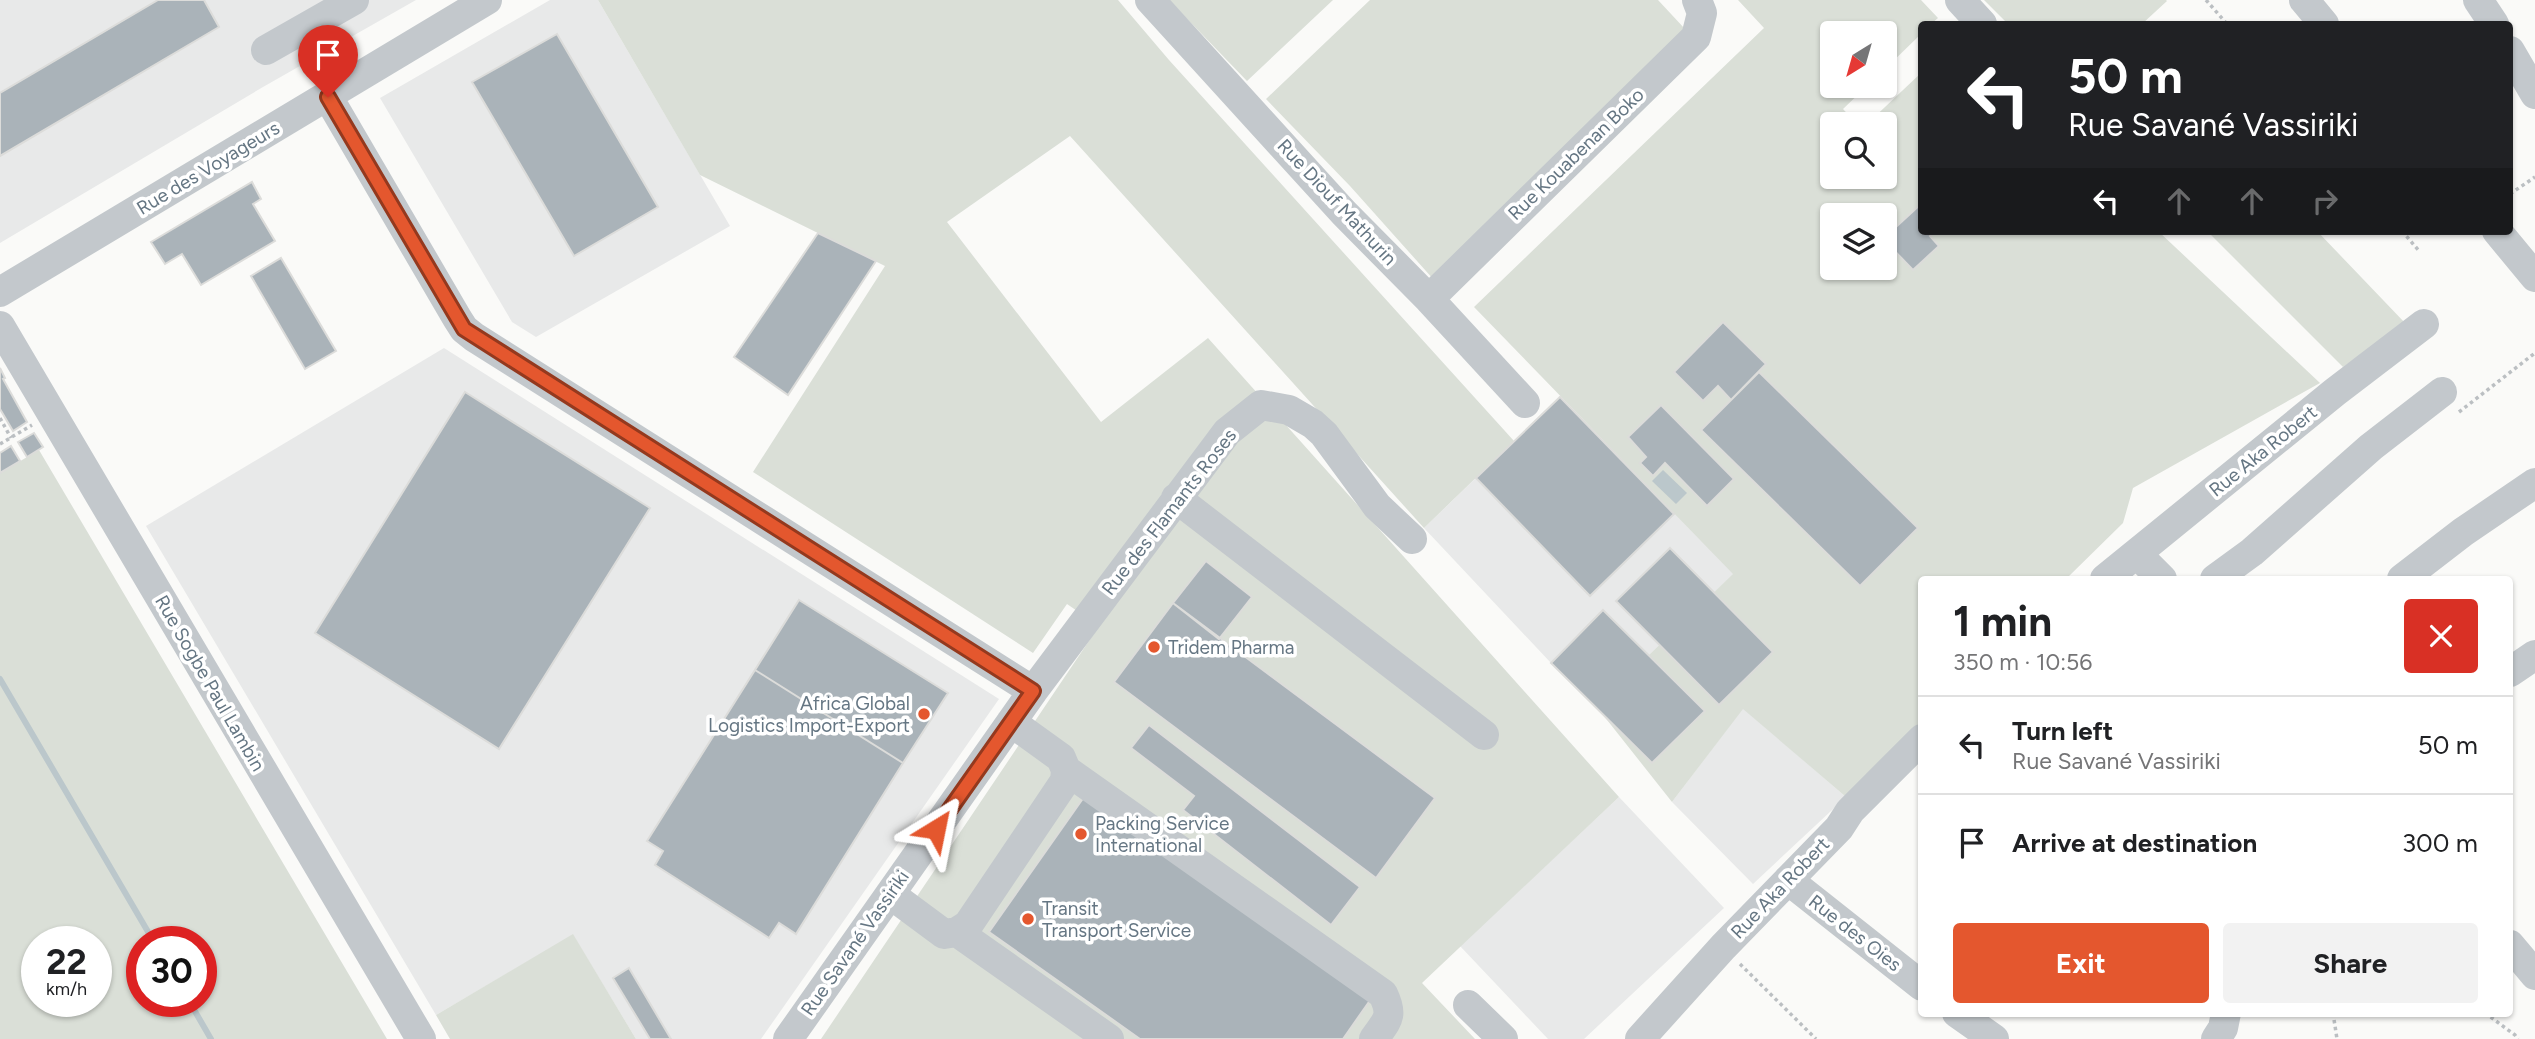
<!DOCTYPE html>
<meta charset="utf-8">
<style>
:root{--surface:#fff;--page:#f2f2f2;--text:#202124;--muted:#757577;--line:#e0e0e0;--accent:#e4572e}
body{margin:0;font-family:Figtree,sans-serif;background:var(--page);color:var(--text);height:100vh;display:flex;flex-direction:column;font-size:26px;white-space:nowrap}
*{box-sizing:border-box;margin:0}
p{font-size:23px;color:var(--muted)}
.icon{flex:none;width:38px;height:38px;fill:none;stroke:currentColor;stroke-width:2;stroke-linecap:round;stroke-linejoin:round}
.map{position:relative;flex:1;overflow:hidden}
.side{position:absolute;left:1918px;top:576px;width:595px;height:441px;display:flex;flex-direction:column;background:var(--surface);border-radius:7px;box-shadow:0 2px 5px #0004}
.side>*{flex:none}
.top-card{position:absolute;left:1918px;top:21px;width:595px;height:214px;border-radius:7px;box-shadow:0 2px 5px #0004;background:#202124;color:#fff;overflow:hidden}
.needle{width:46px;rotate:217deg}
.controls{position:absolute;left:1820px;top:21px;display:grid;gap:14px}
.controls a{display:grid;place-items:center;width:77px;height:77px;border-radius:7px;background:var(--surface);box-shadow:0 2px 5px #0004;font-size:35px}
.speed{position:absolute;left:21px;top:926px;display:flex;gap:14px;font-size:35px;font-weight:700;text-align:center}
.speed>*{display:grid;place-content:center;width:91px;height:91px;border-radius:50%;background:var(--surface);box-shadow:0 2px 5px #0004;line-height:1}
.speed small{font-size:18px;font-weight:400}
.speed .limit{border:10px solid #d22;background:#fff;color:#111}
.pin{position:absolute;display:grid;place-items:center;width:60px;height:60px;color:#fff;margin:-72px -30px;border-radius:50% 50% 50% 0;rotate:-45deg;box-shadow:0 0 7px #0007}
.pin .icon{rotate:45deg}
.me{position:absolute;width:77px;margin:-38px;rotate:35deg;stroke-linejoin:round;filter:drop-shadow(0 0 5px #0008)}
.turn{display:flex;align-items:center;gap:24px;height:147px;padding:0 35px;font-size:32px}
.turn .icon{width:91px;height:91px;stroke-width:2.5}
.turn b{display:block;font-size:49px;line-height:60px}
.lanes{display:flex;align-items:center;height:66px;padding:0 35px;background:#0003;justify-content:center;gap:35px;direction:ltr}
.lanes .off{opacity:.35}
.round{display:grid;place-items:center;flex:none;width:74px;height:74px;border-radius:7px;background:var(--page)}
.overview{display:flex;align-items:center;justify-content:space-between;height:119px;padding:0 35px}
h1{font-size:42px;font-weight:700;line-height:52px}
.action{display:flex;gap:14px;margin-top:auto;padding:14px 35px}
.action a{flex:1;height:80px;border-radius:7px;background:var(--accent);color:#fff;font-size:28px;font-weight:700;line-height:80px;text-align:center}
.action a+a{background:var(--page);color:var(--text)}
ul{padding:0;list-style:none}
li{display:flex;align-items:center;gap:21px;height:98px;padding:0 35px;border-top:2px solid var(--line)}
li div{flex:1}
li b{display:block;font-size:26px}
li em{font-style:normal}
.map>svg:first-child{display:block}
.built{fill:#e8e9e9}
.green{fill:#dadfd7;fill-rule:evenodd}
.water{fill:#bbc7cb}
.lines{fill:none;stroke-linecap:round;stroke-linejoin:round}
.stream{stroke:#bbc7cb;stroke-width:6}
.building{fill:#aab3b9;stroke:#dcdcda;stroke-width:2}
.path{stroke:#bbbfc2;stroke-width:3.5;stroke-dasharray:3.5 3.5;stroke-linecap:butt}
.minor{stroke:#c3c8cc;stroke-width:30}
.route-casing{stroke:#94391e;stroke-width:18}
.route{stroke:#e4572e;stroke-width:12}
.poi-dot{fill:#e4572e;stroke:#fff;stroke-width:2.5}
.labels{text-anchor:middle;dominant-baseline:central;stroke-width:7;stroke-linejoin:round;paint-order:stroke}
.street-label{font-size:19px;fill:#657683;stroke:#fff}
.poi-label{font-size:19px;fill:#657683;stroke:#fff;text-anchor:start}
</style>
<div class="map">
<svg width="2535" height="1039" viewBox="0 0 2535 1039">
<rect width="100%" height="100%" fill="#fafaf8"/>
<!-- built -->
<path class="built" d="M0,0H416L263,87L0,243Z
M550,0H598L730,226L536,337L512,322L380,98Z
M444,348L999,699L761,1039H636L573,935L436,1015L146,526Z
M1560,397L1601,439L1769,540L1596,706L1551,663L1424,528Z
M1743,708L1846,797L1753,884L1672,802Z
M1619,797L1724,908L1584,1039H1548L1460,946Z"/>
<!-- green -->
<path class="green" d="M598,0H1118L1169,60L1514,441L1424,528L1070,136L947,222L1101,422L1208,338L1619,797L1422,983L1475,1039H821L1099,626L1067,604L1033,653L753,472L885,266L700,175Z
M1169,0H1333L1247,81Z
M1370,0H1658L1685,29L1434,280L1350,186L1266,99Z
M1738,0H1921L1938,18L1931,24H1922L1921,34L1885,69V33H1832V86H1867L1843,109L1857,124H1832V177H1885V124H1867L1921,73L1922,231H2158L2320,383L2133,488L2123,523L2066,579H1922L1921,722L1846,797L1743,709L1672,802L1596,706L1733,574L1474,307L1764,28ZM1832,215H1885V268H1832Z
M1984,0H2166L2167,1L2142,24H2008Z
M2207,231H2317L2406,324L2343,367Z
M39,450L387,1039H0V473ZM37,942H96V1001H37ZM142,942H201V1001H142Z
M573,934L636,1039H450L436,1015Z"/>
<!-- water -->
<path class="water" d="M1663,470L1687,493L1676,504L1652,481Z"/>
<g class="lines">
<!-- stream -->
<path class="stream" d="M0,679L154,942
M189,1001L211,1039"/>
</g>
<!-- building -->
<path class="building" d="M158,0H204L219,27L0,156V93Z
M557,34L658,207L574,256L472,82Z
M252,182L261,199L253,204L275,241L201,285L182,254L165,264L151,242Z
M1922,203V231H1936L1930,236L1939,246L1913,270L1885,241V237Z
M818,233L876,261L788,395L734,357Z
M281,258L336,351L305,369L251,276Z
M1723,322L1766,364L1731,400L1718,386L1703,401L1674,372Z
M0,368L5,378L3,379L27,422L13,431L0,409Z
M1759,372L1918,528L1860,586L1701,430Z
M465,392L650,508L499,749L315,633Z
M1560,397L1674,514L1590,596L1476,478Z
M1661,405L1734,479L1707,506L1665,463L1653,476L1640,463L1646,457L1628,437Z
M34,433L43,447L27,457L18,442Z
M11,446L20,461L0,473V453Z
M1670,548L1773,652L1719,705L1616,601Z
M1206,561L1252,597L1219,639L1173,603Z
M799,600L948,693L903,763L755,670Z
M1173,603L1435,798L1376,878L1114,682Z
M1603,610L1705,711L1652,763L1551,663Z
M755,670L903,763L796,934L779,923L769,938L655,865L663,851L647,841Z
M1149,725L1360,887L1331,925L1183,810L1194,796L1131,748Z
M1084,797L1371,999L1343,1039H1140L989,932Z
M629,968L671,1039H650L613,978Z"/>
<g class="lines">
<!-- path -->
<path class="path" d="M2206,0L2227,24
M2510,194L2535,177
M2402,231L2420,252
M2459,412L2535,353
M0,418L11,438
M0,444L32,425
M1740,964L1816,1039
M2333,1013L2337,1039
M2485,1013L2515,1035L2518,1039"/>
<!-- minor -->
<path class="minor" d="M1150,0L1344,213L1429,299L1525,403
M1960,0L1982,24
M2304,0L2324,24
M2478,0L2494,24
M266,50L354,0
M2510,51L2535,94
M328,97L457,318L464,329L474,337L1033,691L788,1039
M2497,231L2535,277
M0,292L487,0
M1429,299L1696,37L1702,13L1697,0
M0,326L421,1039
M1176,498L1484,735
M2137,554L2162,579
M2105,579L2335,392L2424,324
M2215,579L2252,552L2371,447L2442,392
M2402,579L2463,532L2535,483
M2510,672L2535,655
M1033,691L1227,432L1261,405L1289,410L1313,424L1324,434L1377,506L1412,539
M1066,770L1383,994C1394,1017 1387,1020 1374,1039
M1788,880L1922,986
M890,894L944,934L957,932L968,925L1065,781L1066,770L1061,758L1011,722
M957,932L1109,1039
M2510,945L2535,975
M1468,1005L1503,1039
M1957,1013L1994,1039
M1640,1039L1723,947L1839,828L1850,811L1922,739
M2216,1039L2223,1028L2226,1013"/>
</g>
<g class="lines">
<defs>
<path id="route" d="M328,97L464,329L1033,691L936,829"/>
</defs>
<!-- route casing -->
<use href="#route" class="route-casing"/>
<!-- route -->
<use href="#route" class="route"/>
</g>
<!-- markers -->
<g class="poi-dot">
<circle cx="1154" cy="647" r="7"/>
<circle cx="924" cy="714" r="7"/>
<circle cx="1081" cy="834" r="7"/>
<circle cx="1028" cy="919" r="7"/>
</g>
<g class="labels">
<!-- street labels -->
<g class="street-label">
<text transform="translate(1576 154) rotate(-44)">Rue Kouabenan Boko</text>
<text transform="translate(208 168) rotate(-31)">Rue des Voyageurs</text>
<text transform="translate(1337 202) rotate(47)">Rue Diouf Mathurin</text>
<text transform="translate(2263 451) rotate(-39)">Rue Aka Robert</text>
<text transform="translate(1169 512) rotate(-52)">Rue des Flamants Roses</text>
<text transform="translate(210 683) rotate(60)">Rue Sogbe Paul Lambin</text>
<text transform="translate(1780 888) rotate(-46)">Rue Aka Robert</text>
<text transform="translate(1855 933) rotate(38)">Rue des Oies</text>
<text transform="translate(855 943) rotate(-55)">Rue Savané Vassiriki</text>
</g>
<!-- poi labels -->
<g class="poi-label">
<text x="1168" y="647">Tridem Pharma</text>
<text x="910" y="703" text-anchor="end">Africa Global<tspan x="910" dy="22">Logistics Import-Export</tspan></text>
<text x="1095" y="823">Packing Service<tspan x="1095" dy="22">International</tspan></text>
<text x="1042" y="908">Transit<tspan x="1042" dy="22">Transport Service</tspan></text>
</g>
</g>
</svg>
<div class="controls">
<a><svg class="needle" viewBox="-14 -14 28 28"><path d="M0-13l5 13h-10z" fill="#e53935"/><path d="M0 13l5-13h-10z" fill="#757577"/></svg></a>
<a><svg class="icon" aria-label="search" viewBox="0 0 24 24"><circle cx="10" cy="10" r="6"/><path d="M15 15l6 6"/></svg></a>
<a><svg class="icon" aria-label="layers" viewBox="0 0 24 24"><path d="M12 4l9 5-9 5-9-5zM3 14l9 5 9-5"/></svg></a>
</div>
<div class="speed"><div>22<small>km/h</small></div><div class="limit">30</div></div>
<div class="pin" style="left:328px;top:97px;background:#d93025"><svg class="icon" aria-label="arrive" viewBox="0 0 24 24"><path d="M6 21V4h12l-3 4 3 4H6"/></svg></div>
<svg class="me" style="left:936px;top:829px" viewBox="-20 -20 40 40"><path d="M0-17L14 15 0 8-14 15z" fill="#e4572e" stroke="#fff" stroke-width="4"/></svg>
<div class="top-card">
<div class="turn"><svg class="icon" aria-label="left" viewBox="0 0 24 24"><path d="M17 20v-9H6M10 6l-5 5 5 5"/></svg><div><b>50 m</b>Rue Savané Vassiriki</div></div>
<div class="lanes"><svg class="icon" aria-label="left" viewBox="0 0 24 24"><path d="M17 20v-9H6M10 6l-5 5 5 5"/></svg><svg class="icon off" aria-label="ahead" viewBox="0 0 24 24"><path d="M12 20V5M6 11l6-6 6 6"/></svg><svg class="icon off" aria-label="ahead" viewBox="0 0 24 24"><path d="M12 20V5M6 11l6-6 6 6"/></svg><svg class="icon off" aria-label="right" viewBox="0 0 24 24"><path d="M7 20v-9h11M14 6l5 5-5 5"/></svg></div>
</div>
<section class="side">
<div class="overview"><div><h1>1 min</h1><p>350 m · 10:56</p></div><a class="round" style="background:#d93025;color:#fff"><svg class="icon" aria-label="close" viewBox="0 0 24 24"><path d="M6 6l12 12M18 6L6 18"/></svg></a></div>
<ul>
<li><svg class="icon" aria-label="left" viewBox="0 0 24 24"><path d="M17 20v-9H6M10 6l-5 5 5 5"/></svg><div><b>Turn left</b><p>Rue Savané Vassiriki</p></div><em>50 m</em></li>
<li><svg class="icon" aria-label="arrive" viewBox="0 0 24 24"><path d="M6 21V4h12l-3 4 3 4H6"/></svg><div><b>Arrive at destination</b></div><em>300 m</em></li>
</ul>
<div class="action"><a>Exit</a><a>Share</a></div>
</section>
</div>
